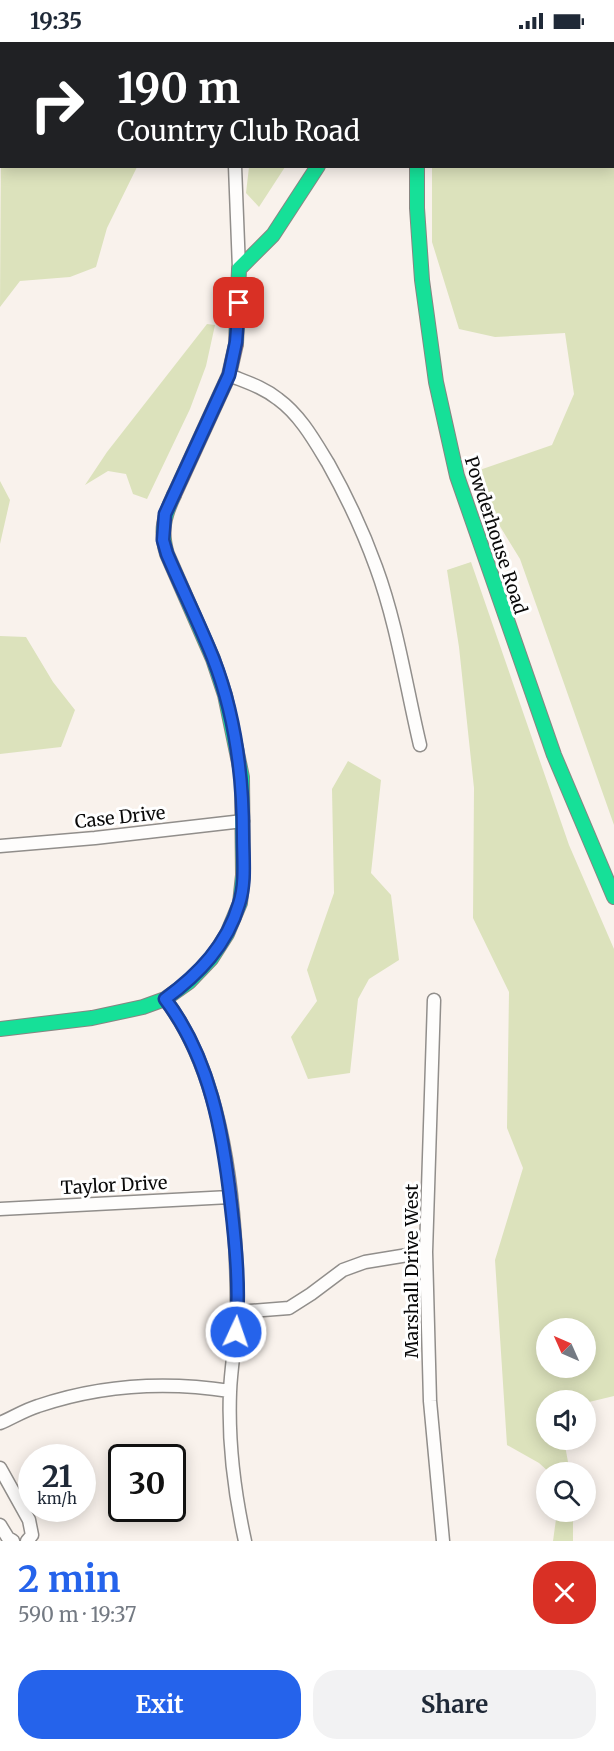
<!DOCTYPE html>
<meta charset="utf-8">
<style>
:root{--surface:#fff;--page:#f2f2f3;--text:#1f2937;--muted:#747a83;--accent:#2563eb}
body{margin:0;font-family:Merriweather,serif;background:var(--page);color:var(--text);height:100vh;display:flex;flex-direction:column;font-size:22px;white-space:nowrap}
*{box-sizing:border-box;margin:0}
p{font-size:20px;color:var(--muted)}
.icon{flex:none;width:33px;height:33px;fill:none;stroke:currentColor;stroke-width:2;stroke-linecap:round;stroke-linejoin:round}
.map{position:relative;height:1499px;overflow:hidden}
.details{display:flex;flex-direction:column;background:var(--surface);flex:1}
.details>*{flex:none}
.guide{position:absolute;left:0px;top:0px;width:615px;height:126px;box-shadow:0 3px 15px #0003;background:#202124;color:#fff;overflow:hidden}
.needle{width:39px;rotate:315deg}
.fabs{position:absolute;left:536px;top:1276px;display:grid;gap:12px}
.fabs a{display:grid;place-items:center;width:60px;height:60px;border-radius:50%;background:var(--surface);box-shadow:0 3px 15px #0003;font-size:30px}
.speed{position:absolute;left:18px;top:1402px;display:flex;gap:12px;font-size:30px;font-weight:700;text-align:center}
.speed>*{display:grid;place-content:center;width:78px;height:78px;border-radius:50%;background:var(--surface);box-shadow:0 3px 15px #0003;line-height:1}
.speed small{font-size:15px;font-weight:400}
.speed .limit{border:3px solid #111;border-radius:9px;background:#fff;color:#111}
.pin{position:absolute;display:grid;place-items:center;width:51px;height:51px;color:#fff;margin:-26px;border-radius:12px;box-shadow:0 3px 9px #0006}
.me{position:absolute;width:66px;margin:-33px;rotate:3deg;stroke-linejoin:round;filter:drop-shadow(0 0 4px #0008)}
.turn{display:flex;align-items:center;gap:21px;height:126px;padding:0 18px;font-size:27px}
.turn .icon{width:78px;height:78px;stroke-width:2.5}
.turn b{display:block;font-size:42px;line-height:51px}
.round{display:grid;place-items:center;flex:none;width:63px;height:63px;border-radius:24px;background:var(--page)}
.headline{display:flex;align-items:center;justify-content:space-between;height:102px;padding:0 18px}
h1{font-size:36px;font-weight:700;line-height:45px;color:var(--accent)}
.button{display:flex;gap:12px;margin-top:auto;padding:12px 18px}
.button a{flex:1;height:69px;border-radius:24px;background:var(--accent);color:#fff;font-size:24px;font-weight:700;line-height:69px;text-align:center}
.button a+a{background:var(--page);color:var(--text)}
.status{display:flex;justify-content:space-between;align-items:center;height:42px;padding:0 30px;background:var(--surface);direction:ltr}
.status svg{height:16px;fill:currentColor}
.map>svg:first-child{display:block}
.forest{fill:#dce2bc;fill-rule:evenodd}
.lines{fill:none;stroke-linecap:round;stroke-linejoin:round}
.street-casing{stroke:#918e8b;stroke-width:15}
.fast-casing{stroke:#888582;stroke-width:16}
.jam-casing{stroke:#888582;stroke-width:16}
.street{stroke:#fefdfc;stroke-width:12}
.fast{stroke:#16e098;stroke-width:14}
.jam{stroke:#f24e42;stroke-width:14}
.route-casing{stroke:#184099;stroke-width:15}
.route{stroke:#2563eb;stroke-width:10}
.labels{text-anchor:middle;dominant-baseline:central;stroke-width:6;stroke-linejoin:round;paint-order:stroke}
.street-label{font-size:18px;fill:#090909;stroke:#fff}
</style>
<div class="status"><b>19:35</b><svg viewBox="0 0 49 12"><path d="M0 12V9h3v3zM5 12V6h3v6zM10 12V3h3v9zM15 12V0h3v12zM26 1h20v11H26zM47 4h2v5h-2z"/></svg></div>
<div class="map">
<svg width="614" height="1499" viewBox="0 0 614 1499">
<rect width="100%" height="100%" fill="#f9f2ec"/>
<!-- forest -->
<path class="forest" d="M472,0H614V783L520,517L468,432L552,403L574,352L565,291L495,295L459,287L432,200V125L614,124V2L470,1Z
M1,101L2,124L137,125L107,186L96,225L70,235L20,239L0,265Z
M249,125H285L259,165L246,151Z
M207,282L215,283L206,324L190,367L147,457L133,452L126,432L108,429L85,443L107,410Z
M0,439L10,458L0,502Z
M471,520L569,803L614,907V1354L585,1361V1359H546V1398H564L570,1431H550L539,1421L507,1403L495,1218L523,1126L507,1086L509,950L473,876L474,746L459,605L447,528ZM546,1287H585V1326H546Z
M0,594L26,595L53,640L75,668L61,705L0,712Z
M348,719L381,738L371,831L391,853L399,918L369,937L358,957L350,1031L308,1037L291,995L317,959L307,928L334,851L332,747Z
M557,1470H573V1499H553Z"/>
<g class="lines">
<defs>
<path id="street" d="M210,0V2
M184,2L185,0
M235,124L239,227
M229,333C246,340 263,345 278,357C300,373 314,398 328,421C347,455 363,489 376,525C397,582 406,644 420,703
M0,804L95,796L243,779
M165,957C226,1037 237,1169 237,1268C237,1295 231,1322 230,1350C228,1401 234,1449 245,1499
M434,958L426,1210L430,1359L443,1499
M0,1167L230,1155
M237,1270L289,1266L311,1252L343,1228L365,1220L426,1210
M0,1381C12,1376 25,1368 38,1364C100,1343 165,1339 230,1349
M0,1426L29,1478L32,1493L27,1499
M0,1483L8,1496L13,1499"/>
<path id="fast" d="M418,0V2
M417,124V166L422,238L436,340L457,434L554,713L614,855
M236,302L239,227L273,193L318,124
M0,987L92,976L143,965L165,957L189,940L211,917L227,892L240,861L243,833L242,735L225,653L213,617L167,512C160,489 164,474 174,453"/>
<path id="jam" d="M174,453L229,333L236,302"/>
</defs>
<!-- street casing -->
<use href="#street" class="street-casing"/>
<!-- fast casing -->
<use href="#fast" class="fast-casing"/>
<!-- jam casing -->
<use href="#jam" class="jam-casing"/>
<!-- street -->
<use href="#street" class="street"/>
<!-- fast -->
<use href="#fast" class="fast"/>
<!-- jam -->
<use href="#jam" class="jam"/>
</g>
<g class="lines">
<defs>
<path id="route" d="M236,1290C240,1248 236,1205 231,1163C223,1091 210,1016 165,957C199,932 227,903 239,862C246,841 243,816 243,794C243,734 235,672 213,616C199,581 182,547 167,512L163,498L165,472L229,333L236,300L239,261"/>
</defs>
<!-- route casing -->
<use href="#route" class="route-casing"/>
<!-- route -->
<use href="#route" class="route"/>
</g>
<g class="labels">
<!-- street labels -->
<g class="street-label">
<text transform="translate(496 493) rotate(72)">Powderhouse Road</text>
<text transform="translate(120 775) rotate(-6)">Case Drive</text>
<text transform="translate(114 1143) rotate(-3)">Taylor Drive</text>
<text transform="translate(411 1229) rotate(-90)">Marshall Drive West</text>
</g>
</g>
</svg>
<div class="fabs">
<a><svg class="needle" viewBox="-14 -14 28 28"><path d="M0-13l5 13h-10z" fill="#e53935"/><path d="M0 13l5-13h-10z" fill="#747a83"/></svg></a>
<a><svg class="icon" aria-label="sound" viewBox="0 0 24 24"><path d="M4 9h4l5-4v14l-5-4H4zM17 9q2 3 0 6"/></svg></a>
<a><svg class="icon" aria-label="search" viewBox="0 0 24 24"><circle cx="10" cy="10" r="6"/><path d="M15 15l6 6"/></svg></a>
</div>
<div class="speed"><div>21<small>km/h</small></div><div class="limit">30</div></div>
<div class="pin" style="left:239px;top:261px;background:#d93025"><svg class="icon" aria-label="arrive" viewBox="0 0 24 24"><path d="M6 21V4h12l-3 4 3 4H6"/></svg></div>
<svg class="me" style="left:236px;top:1290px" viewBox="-20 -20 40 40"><circle r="17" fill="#2563eb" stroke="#fff" stroke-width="3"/><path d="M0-11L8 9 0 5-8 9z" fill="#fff"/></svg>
<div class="guide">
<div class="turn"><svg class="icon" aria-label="right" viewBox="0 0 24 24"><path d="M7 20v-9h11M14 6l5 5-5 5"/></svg><div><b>190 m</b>Country Club Road</div></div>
</div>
</div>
<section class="details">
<div class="headline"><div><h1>2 min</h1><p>590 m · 19:37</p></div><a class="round" style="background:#d93025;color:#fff"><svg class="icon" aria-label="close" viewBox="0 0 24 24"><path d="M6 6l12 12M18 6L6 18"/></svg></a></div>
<div class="button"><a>Exit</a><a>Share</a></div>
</section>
